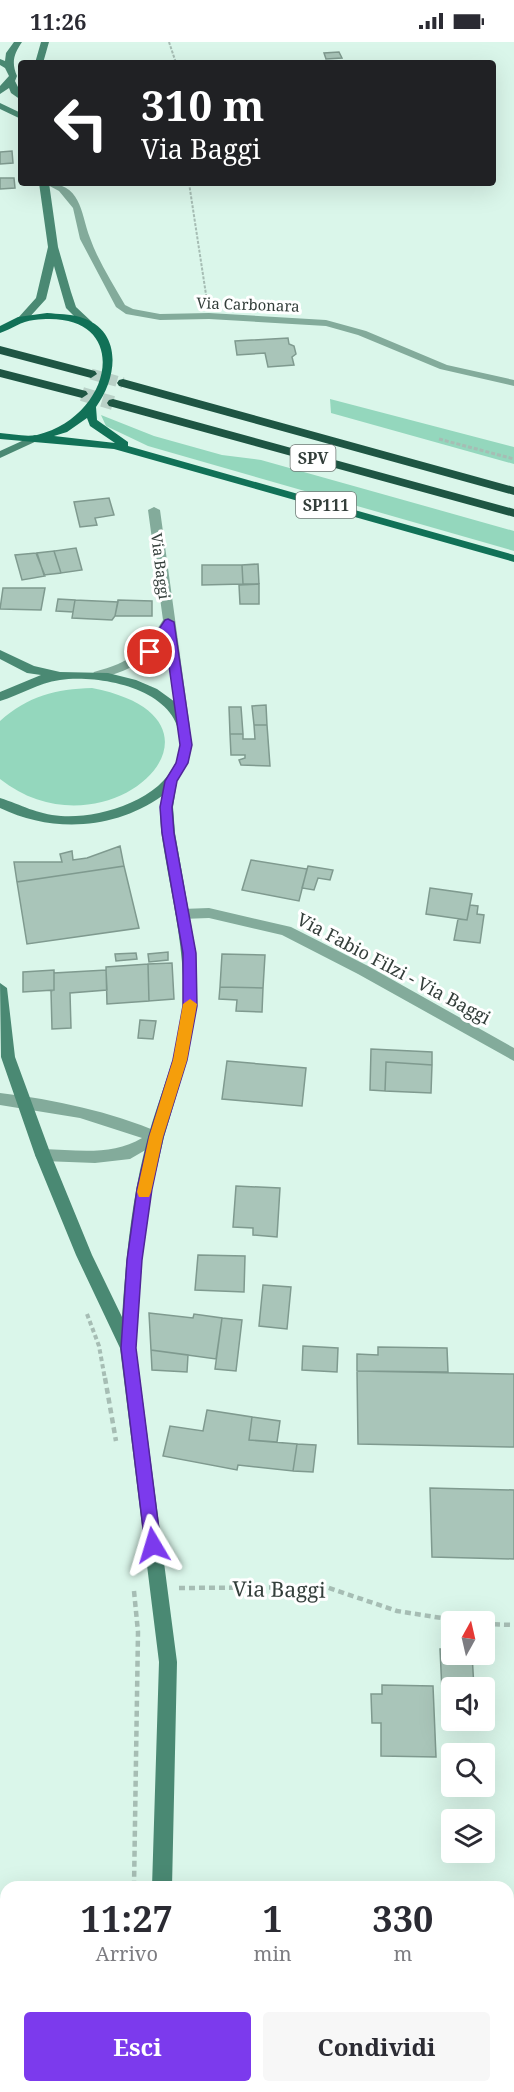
<!DOCTYPE html>
<html lang="it">
<style>
:root{--surface:#fff;--page:#f7f7f7;--text:#2b2b33;--muted:#7c7c81;--accent:#7c3aed}
body{margin:0;font-family:"Noto Serif",serif;background:var(--page);color:var(--text);height:100vh;display:flex;flex-direction:column;font-size:22px;white-space:nowrap}
*{box-sizing:border-box;margin:0}
p{font-size:20px;color:var(--muted)}
.icon{flex:none;width:33px;height:33px;fill:none;stroke:currentColor;stroke-width:2;stroke-linecap:round;stroke-linejoin:round}
.map{position:relative;flex:1;overflow:hidden}
.details{position:absolute;left:0px;top:1839px;width:514px;height:212px;display:flex;flex-direction:column;background:var(--surface);border-radius:18px 18px 0 0;box-shadow:0 6px 24px #0002}
.details>*{flex:none}
.banner{position:absolute;left:18px;top:18px;width:478px;height:126px;border-radius:6px;box-shadow:0 6px 24px #0002;background:#202124;color:#fff;overflow:hidden}
.needle{width:39px;rotate:8deg}
.controls{position:absolute;left:441px;top:1569px;display:grid;gap:12px}
.controls a{display:grid;place-items:center;width:54px;height:54px;border-radius:6px;background:var(--surface);box-shadow:0 6px 24px #0002;font-size:30px}
.pin{position:absolute;display:grid;place-items:center;width:51px;height:51px;color:#fff;margin:-26px;border:3px solid #fff;border-radius:50%;box-shadow:0 2px 6px #0007}
.me{position:absolute;width:66px;margin:-33px;rotate:353deg;stroke-linejoin:round;filter:drop-shadow(0 0 4px #0008)}
.turn{display:flex;align-items:center;gap:21px;height:126px;padding:0 24px;font-size:27px}
.turn .icon{width:78px;height:78px;stroke-width:2.5}
.turn b{display:block;font-size:42px;line-height:51px}
.eta{display:flex;justify-content:space-evenly;align-items:center;height:102px;text-align:center}
.eta b{font-size:36px;font-weight:700;line-height:42px}
.primary-button{display:flex;gap:12px;margin-top:auto;padding:12px 24px}
.primary-button a{flex:1;height:69px;border-radius:6px;background:var(--accent);color:#fff;font-size:24px;font-weight:700;line-height:69px;text-align:center}
.primary-button a+a{background:var(--page);color:var(--text)}
.status{display:flex;justify-content:space-between;align-items:center;height:42px;padding:0 30px;background:var(--surface);direction:ltr}
.status svg{height:16px;fill:currentColor}
.map>svg:first-child{display:block}
.green{fill:#94d7bd}
.building{fill:#a9c5b9;stroke:#7f9a8f;stroke-width:1.5}
.lines{fill:none;stroke-linecap:round;stroke-linejoin:round}
.motorway-tunnel-far1{stroke:#b9d1c7;stroke-width:11;stroke-dasharray:11 5;stroke-linecap:butt}
.motorway-tunnel{stroke:#b9d1c7;stroke-width:14;stroke-dasharray:14 7;stroke-linecap:butt}
.path-far3{stroke:#a6bdb4;stroke-width:2;stroke-dasharray:3 1.5;stroke-linecap:butt}
.path-far2{stroke:#a6bdb4;stroke-width:3;stroke-dasharray:4 2;stroke-linecap:butt}
.path-far1{stroke:#a6bdb4;stroke-width:4;stroke-dasharray:4.5 3;stroke-linecap:butt}
.path{stroke:#a6bdb4;stroke-width:4.5;stroke-dasharray:6 4;stroke-linecap:butt}
.minor{fill:#83ab9b;fill-rule:evenodd}
.secondary{fill:#4a8973;fill-rule:evenodd}
.primary{fill:#117157;fill-rule:evenodd}
.motorway{fill:#1e5543;fill-rule:evenodd}
.route{fill:#7c3aed;stroke:#51269a;stroke-width:1.5}
.slow{fill:#f59e0b}
.labels{text-anchor:middle;dominant-baseline:central;stroke-width:6;stroke-linejoin:round;paint-order:stroke}
.far-street-label{font-size:15px;fill:#333e3a;stroke:#fff}
.shield{fill:#fff;stroke:#707875;stroke-width:1.5}
.shield-label{font-size:16px;font-weight:bold;fill:#333e3a}
.street-label{font-size:18px;fill:#333e3a;stroke:#fff}
.near-street-label{font-size:21px;fill:#333e3a;stroke:#fff}
</style>
<div class="status"><b>11:26</b><svg viewBox="0 0 49 12"><path d="M0 12V9h3v3zM5 12V6h3v6zM10 12V3h3v9zM15 12V0h3v12zM26 1h20v11H26zM47 4h2v5h-2z"/></svg></div>
<div class="map">
<svg width="514" height="2050" viewBox="0 0 514 2050">
<rect width="100%" height="100%" fill="#daf6ea"/>
<!-- green -->
<path class="green" d="M330,357L514,405V422L331,371Z
M101,373L154,394L222,413L261,418L514,489V509L148,404L106,384Z
M92,646C256,678 107,822 0,737V679C28,654 56,647 92,646Z"/>
<!-- building -->
<path class="building" d="M339,10L342,16L326,17L324,11Z
M12,109L13,121L0,122V110Z
M0,136H14L15,146L0,147Z
M288,296L289,302L294,304L296,312L292,315L294,323L268,325L265,311L237,313L235,299Z
M109,456L114,473L95,476L97,483L80,485L74,460Z
M76,506L82,528L61,531L54,509Z
M54,509L61,531L44,533L37,511Z
M36,511L45,534L22,538L15,513Z
M258,522L259,542H243L242,523Z
M202,523H242L243,542L202,543Z
M259,542V562H240L239,543Z
M3,546H45L41,568L0,567Z
M58,557L75,558L73,570L56,569Z
M75,558L118,560L115,574L112,578L72,576Z
M118,558L152,559V574H115Z
M266,663L267,683H254L252,664Z
M229,665H241L243,692H230Z
M254,683H267L270,724L241,723L239,718L245,716V713H231L230,692H243V697H255Z
M120,804L124,824L17,840L14,820H62L60,812L72,809L73,818L87,816Z
M251,818L307,827L299,859L242,848Z
M124,824L139,886L27,902L17,840Z
M308,824L333,828L330,838L318,836L314,848L302,846Z
M430,846L472,852L467,878L426,872Z
M470,863L478,864L477,872L484,873L480,901L454,898L458,877L467,878Z
M168,910V918L149,920L148,912Z
M136,911L137,917L116,919L115,912Z
M222,912L265,913L263,946L220,945Z
M172,921L174,957L149,959L148,922Z
M148,922L149,959L107,962L106,925Z
M54,928V948L23,950V930Z
M106,928L107,948L70,951L71,986L52,987L51,949L54,948V931Z
M220,945L263,946L262,970L236,969L237,958L219,957Z
M140,978L156,979L153,997L138,996Z
M371,1007L432,1010V1023L386,1020L385,1049L370,1048Z
M227,1019L306,1026L302,1064L222,1057Z
M386,1020L432,1023L431,1051L385,1049Z
M236,1144L280,1146L277,1195L253,1193V1186L233,1185Z
M198,1213L245,1214L244,1250L195,1248Z
M263,1243L291,1245L287,1287L259,1284Z
M149,1271L193,1276L194,1272L222,1276L216,1317L151,1308Z
M222,1276L242,1278L236,1329L215,1327Z
M303,1304L338,1306L337,1330L302,1328Z
M378,1305L447,1306L448,1330L357,1329V1312L378,1313Z
M151,1308L188,1313L187,1330L152,1328Z
M357,1329L514,1332V1405L358,1402Z
M207,1368L252,1375L249,1398L297,1402L293,1429L238,1423L237,1428L163,1414L170,1384L203,1389Z
M252,1375L280,1379L277,1400L249,1398Z
M297,1402L316,1403L313,1430L293,1429Z
M430,1446L514,1448V1517L432,1515Z
M440,1607H452V1612H472L474,1646H452V1649H442Z
M382,1643L433,1644L436,1715L381,1714V1681H372L371,1652H382Z"/>
<g class="lines">
<!-- motorway-tunnel-far1 -->
<path class="motorway-tunnel-far1" d="M91,332L123,341"/>
<!-- motorway-tunnel -->
<path class="motorway-tunnel" d="M82,352L113,361"/>
<!-- path-far3 -->
<path class="path-far3" d="M169,0L176,21
M189,141L207,259"/>
<!-- path-far2 -->
<path class="path-far2" d="M439,397L514,417"/>
<!-- path-far1 -->
<path class="path-far1" d="M87,1272L99,1304L105,1337"/>
<!-- path -->
<path class="path" d="M105,1336L116,1399
M179,1546L326,1545L397,1569L467,1580
M134,1549L138,1590L134,1845
M484,1582L514,1583
M128,2044V2050"/>
<!-- minor -->
<path class="minor" d="M44,141C82,141 80,169 90,196C98,219 113,242 125,263L133,267L160,272L209,271L326,278L366,289L447,323L514,338V344L440,327L358,293L326,284L209,277L160,278L126,272L116,265L80,197L73,166L59,149Z
M154,465L160,468L190,686L184,690L178,686L165,594C148,620 128,629 98,637L92,633L94,630C131,620 143,610 163,578L148,468Z
M209,866L291,885L368,924L514,1006V1019L358,932L282,893L209,876L182,877L175,872L182,867Z
M0,1051C56,1058 109,1069 161,1091L164,1095L161,1099L130,1117L95,1121L43,1119L37,1117L35,1113L37,1109L43,1107C76,1108 113,1114 142,1096L80,1076L0,1063Z"/>
<!-- secondary -->
<path class="secondary" d="M14,0H22C14,12 11,20 17,34L15,39L21,51V58L11,51L9,46L0,52V44L9,34L5,26L0,23V17L5,19L6,11Z
M41,0H49L43,21H35Z
M0,61L21,71V77L0,67Z
M39,141H49L58,205L71,250L76,265L92,280V284H84L66,266L54,224L46,257L27,278L18,276L36,256L48,205Z
M35,393L40,396L39,398L0,416V409Z
M0,608L34,624L60,630L108,631L136,638L157,647L175,660L186,677L192,702L188,720L177,739L173,765L175,791L196,911L197,964L187,1018L164,1095L152,1147L142,1218L136,1306L177,1620L172,1845H152L159,1620L120,1306L76,1213L35,1113L1,1015L0,941L7,946L15,1015L51,1113L92,1213L122,1275C126,1214 132,1154 148,1095C160,1051 181,1007 183,962C185,917 176,874 168,831C164,805 157,779 162,754C114,788 52,791 0,766V756C22,763 36,772 61,774C101,777 171,756 179,709C189,649 103,632 60,638C37,641 21,653 0,659V650L41,633L27,631L0,617Z
M146,2044H168V2050H146Z"/>
<!-- primary -->
<path class="primary" d="M47,271C58,272 70,272 80,275C123,288 118,335 96,365L97,378L128,400V404L514,513V520L114,407L0,397V391C12,392 25,395 37,393C116,374 134,265 34,278C21,279 12,287 0,291V284L18,275ZM87,376L90,384L115,401L54,394L67,390Z"/>
<!-- motorway -->
<path class="motorway" d="M0,304L95,329L97,332L91,336L0,312Z
M0,327L86,349L88,352L82,356L0,335Z
M123,337L514,445V453L119,344L117,341L119,338Z
M113,357L514,467V475L109,364L107,361L109,358Z"/>
</g>
<!-- route -->
<path class="route" d="M168,577L174,580L192,703L188,721L177,739L172,765L174,791L196,911L197,964L187,1018L163,1095L152,1147L142,1218L136,1306L161,1503L159,1508L153,1510L147,1508L145,1503L121,1306L127,1218L137,1147L149,1095L173,1018L183,964V911L162,791L160,765L165,739L176,721L180,703L165,595L154,612H146L144,610L165,578Z"/>
<!-- slow -->
<path class="slow" d="M190,957L197,962L187,1018L163,1095L151,1150L149,1155H139L137,1150L149,1095L173,1018L183,962Z"/>
<g class="labels">
<!-- far-street labels -->
<g class="far-street-label">
<text transform="translate(248 262) rotate(2)">Via Carbonara</text>
<text transform="translate(161 524) rotate(83)">Via Baggi</text>
</g>
<!-- shield labels -->
<g class="shield">
<rect x="290.5" y="403" width="45" height="26" rx="4.5"/>
<rect x="296" y="450" width="60" height="26" rx="4.5"/>
</g>
<g class="shield-label">
<text x="313" y="416">SPV</text>
<text x="326" y="463">SP111</text>
</g>
<!-- street labels -->
<g class="street-label">
<text transform="translate(394 926) rotate(28)">Via Fabio Filzi - Via Baggi</text>
</g>
<!-- near-street labels -->
<g class="near-street-label">
<text transform="translate(279 1547) rotate(1)">Via Baggi</text>
</g>
</g>
</svg>
<div class="controls">
<a><svg class="needle" viewBox="-14 -14 28 28"><path d="M0-13l5 13h-10z" fill="#e53935"/><path d="M0 13l5-13h-10z" fill="#7c7c81"/></svg></a>
<a><svg class="icon" aria-label="sound" viewBox="0 0 24 24"><path d="M4 9h4l5-4v14l-5-4H4zM17 9q2 3 0 6"/></svg></a>
<a><svg class="icon" aria-label="search" viewBox="0 0 24 24"><circle cx="10" cy="10" r="6"/><path d="M15 15l6 6"/></svg></a>
<a><svg class="icon" aria-label="layers" viewBox="0 0 24 24"><path d="M12 4l9 5-9 5-9-5zM3 14l9 5 9-5"/></svg></a>
</div>
<div class="pin" style="left:150px;top:610px;background:#d93025"><svg class="icon" aria-label="arrive" viewBox="0 0 24 24"><path d="M6 21V4h12l-3 4 3 4H6"/></svg></div>
<svg class="me" style="left:153px;top:1503px" viewBox="-20 -20 40 40"><path d="M0-17L14 15 0 8-14 15z" fill="#7c3aed" stroke="#fff" stroke-width="4"/></svg>
<div class="banner">
<div class="turn"><svg class="icon" aria-label="left" viewBox="0 0 24 24"><path d="M17 20v-9H6M10 6l-5 5 5 5"/></svg><div><b>310 m</b>Via Baggi</div></div>
</div>
<section class="details">
<div class="eta">
<div><b>11:27</b><p>Arrivo</p></div>
<div><b>1</b><p>min</p></div>
<div><b>330</b><p>m</p></div>
</div>
<div class="primary-button"><a>Esci</a><a>Condividi</a></div>
</section>
</div>
